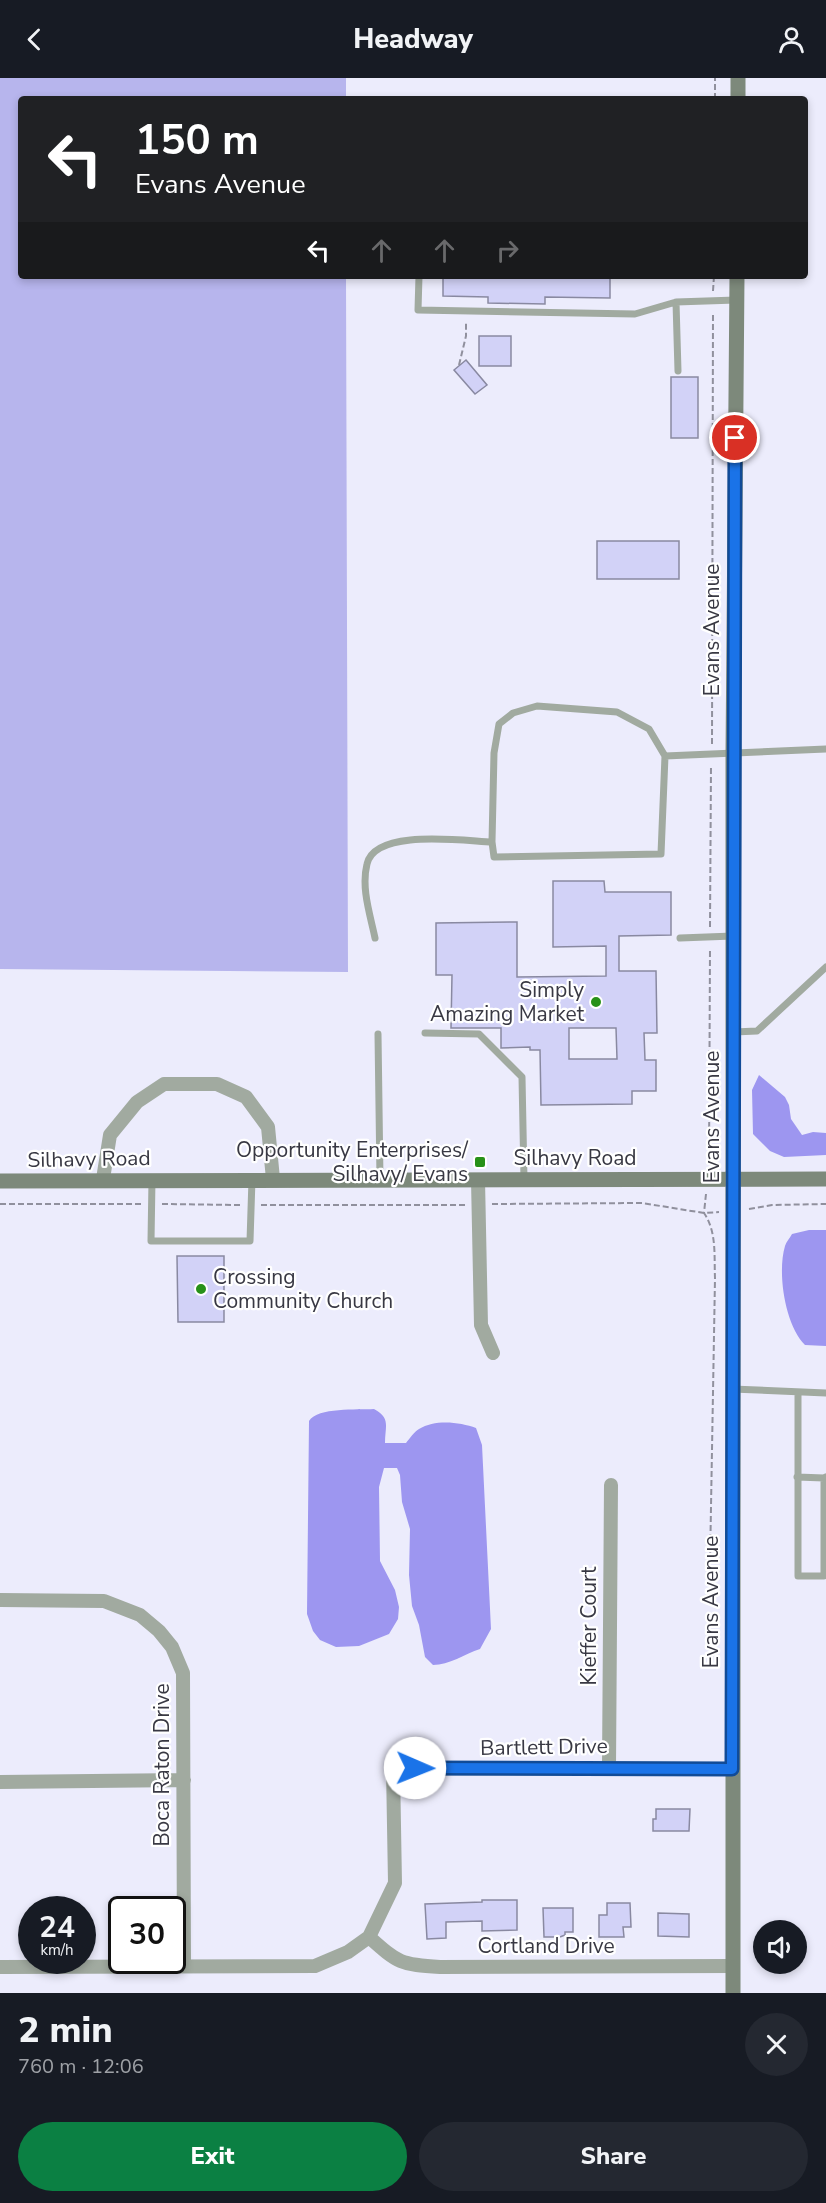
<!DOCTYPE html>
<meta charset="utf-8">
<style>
:root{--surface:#171b24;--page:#242831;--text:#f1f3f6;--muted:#9ea1a6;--accent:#0b8043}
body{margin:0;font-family:"Nunito Sans",sans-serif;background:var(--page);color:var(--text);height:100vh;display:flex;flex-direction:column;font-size:22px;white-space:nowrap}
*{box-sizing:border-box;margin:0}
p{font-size:20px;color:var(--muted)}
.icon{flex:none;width:33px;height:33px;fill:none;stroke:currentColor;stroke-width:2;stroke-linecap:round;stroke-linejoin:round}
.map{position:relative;height:1915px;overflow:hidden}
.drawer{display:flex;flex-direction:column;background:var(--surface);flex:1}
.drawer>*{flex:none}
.top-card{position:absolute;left:18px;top:18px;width:790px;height:183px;border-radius:6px;box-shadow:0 3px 9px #0003;background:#202124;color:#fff;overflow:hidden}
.tools{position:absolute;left:753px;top:1842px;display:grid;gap:12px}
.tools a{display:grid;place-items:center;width:54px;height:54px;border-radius:50%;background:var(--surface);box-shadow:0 3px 9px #0003;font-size:30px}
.speed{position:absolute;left:18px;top:1818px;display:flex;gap:12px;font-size:30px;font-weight:700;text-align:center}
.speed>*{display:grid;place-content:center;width:78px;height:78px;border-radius:50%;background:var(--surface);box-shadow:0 3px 9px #0003;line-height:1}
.speed small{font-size:15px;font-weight:400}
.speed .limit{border:3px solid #111;border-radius:9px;background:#fff;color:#111}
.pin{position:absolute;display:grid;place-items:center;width:51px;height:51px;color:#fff;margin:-26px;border:3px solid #fff;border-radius:50%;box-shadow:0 2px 6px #0007}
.me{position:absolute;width:66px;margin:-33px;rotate:91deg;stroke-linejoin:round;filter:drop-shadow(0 0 4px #0008)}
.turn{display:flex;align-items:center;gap:21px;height:126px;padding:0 18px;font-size:27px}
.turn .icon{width:78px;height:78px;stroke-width:2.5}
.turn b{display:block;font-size:42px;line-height:51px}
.lanes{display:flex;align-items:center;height:57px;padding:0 18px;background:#0003;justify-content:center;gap:30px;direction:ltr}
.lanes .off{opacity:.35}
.round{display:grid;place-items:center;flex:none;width:63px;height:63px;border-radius:32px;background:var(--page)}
.overview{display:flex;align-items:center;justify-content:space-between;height:102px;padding:0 18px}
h1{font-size:36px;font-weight:800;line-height:45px}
.button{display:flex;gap:12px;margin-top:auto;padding:12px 18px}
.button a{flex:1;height:69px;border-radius:36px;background:var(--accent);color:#fff;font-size:24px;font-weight:800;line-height:69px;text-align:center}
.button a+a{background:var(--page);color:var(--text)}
header{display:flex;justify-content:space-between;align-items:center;height:78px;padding:0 18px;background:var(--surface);font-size:27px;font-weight:800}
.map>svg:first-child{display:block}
.green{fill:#b7b5ed}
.water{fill:#9d96f0}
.building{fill:#d2d2f7;stroke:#8989a1;stroke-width:1.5;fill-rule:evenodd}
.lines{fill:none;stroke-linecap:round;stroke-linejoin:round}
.path{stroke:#90909d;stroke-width:2;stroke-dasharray:6 3;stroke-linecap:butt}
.lane{stroke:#a1aaa0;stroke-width:7}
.street{stroke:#a1aaa0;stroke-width:14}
.secondary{stroke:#7d897b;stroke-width:15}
.route-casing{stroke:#114b97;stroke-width:15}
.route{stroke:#1a73e8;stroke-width:10}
.poi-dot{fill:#279118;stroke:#fff;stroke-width:2}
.labels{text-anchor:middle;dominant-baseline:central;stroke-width:4.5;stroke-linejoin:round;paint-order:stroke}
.street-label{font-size:21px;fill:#383843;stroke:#fff}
.poi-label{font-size:21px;fill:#383843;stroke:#fff;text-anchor:end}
</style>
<header><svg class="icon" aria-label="back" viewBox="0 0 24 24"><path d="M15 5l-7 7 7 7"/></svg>Headway<svg class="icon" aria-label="person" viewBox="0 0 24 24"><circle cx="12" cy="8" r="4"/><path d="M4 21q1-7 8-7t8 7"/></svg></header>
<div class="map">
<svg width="826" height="1915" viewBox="0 0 826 1915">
<rect width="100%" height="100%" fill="#ececfc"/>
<!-- green -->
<path class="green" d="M0,0H346V21H21V198H346L348,894L0,891Z"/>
<!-- water -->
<path class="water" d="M759,997L785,1019L789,1027L791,1041L802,1057L813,1054L826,1055V1077L784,1079L770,1073L753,1056L752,1012Z
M809,1152H826V1268L805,1267C785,1247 777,1195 785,1168C786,1164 790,1160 792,1156Z
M374,1331C391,1340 385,1348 385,1365H406C410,1360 414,1354 419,1351C435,1341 460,1344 476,1350L482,1367L491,1551L480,1571C465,1576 449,1587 433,1587L425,1579L419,1547L412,1528L409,1497L410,1451L402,1424L400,1397L397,1390H384L379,1409L380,1483L395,1512L399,1529L398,1541L389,1556L359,1568L336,1569L320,1562L313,1553L307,1536L309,1343C318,1329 357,1332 374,1331Z"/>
<!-- building -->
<path class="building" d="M443,198H610V220L545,219V226L488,225V219L443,218Z
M479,258H511V288H479Z
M466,282L487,307L475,316L454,292Z
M671,299H698V360H671Z
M597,463H679V501H597Z
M553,803H604L605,814H671V857L619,858V893H656L657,955H644L645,982H656V1013H632V1026L541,1027L540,972H530V969L501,970V950H451L452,897H436V845L517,844V899L606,898V868L553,869ZM569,950H616L617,981H569Z
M177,1178H224V1244H178Z
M656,1731H690L689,1753H653V1741H656Z
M482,1822H517V1852L482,1853V1843L446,1844V1860L427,1861L425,1826L482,1824Z
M607,1825H630L631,1849H623L624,1859H599V1837H607Z
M543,1830H573V1854H565V1857L560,1859H544Z
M658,1835L689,1836V1859L658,1858Z"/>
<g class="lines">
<!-- path -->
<path class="path" d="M715,21V0
M713,213L714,198
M459,287L466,258V244
M712,666L713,234
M710,849L711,687
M709,1086L710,870
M706,1116L704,1135C717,1154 714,1178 715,1200L710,1486
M0,1126H141
M162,1126L240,1127
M492,1126L642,1125L704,1135L719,1134
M261,1127H465
M749,1131L772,1127L826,1126"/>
<!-- lane -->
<path class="lane" d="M419,198L418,232L635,236L676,224L736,222
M676,224L678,293
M492,764L494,779L661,776L665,678
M375,860C370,836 361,810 367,786C375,750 464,763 492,764L494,675L499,646L513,635L537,628L617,634L649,651L665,678L826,671
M680,860L733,858
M734,954L757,953L826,889
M425,955L479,956L522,999L524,1101
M378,956L380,1101
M152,1102L151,1163H250L252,1101
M732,1311L826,1315
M798,1314V1498H824V1400L826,1399
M797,1399L824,1400"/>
<!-- street -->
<path class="street" d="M103,1101L110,1057L137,1024L164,1006H217L246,1019L268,1049L273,1101
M478,1102L481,1247L493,1275
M0,1522L104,1523L140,1537L159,1553L172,1569L183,1595L184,1887
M609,1689L611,1407
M0,1704L184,1702
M369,1859C398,1885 401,1887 440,1889L733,1888
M0,1889L315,1888L348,1874L369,1859L395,1805L393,1690L732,1691"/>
<!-- secondary -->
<path class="secondary" d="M738,0V21
M0,1103L826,1101
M733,1915V676L737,198"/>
</g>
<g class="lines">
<defs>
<path id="route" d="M415,1690L732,1691L735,360"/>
</defs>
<!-- route casing -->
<use href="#route" class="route-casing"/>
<!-- route -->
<use href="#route" class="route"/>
</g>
<!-- markers -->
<g class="poi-dot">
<circle cx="596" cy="924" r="6"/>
<rect x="474" y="1078" width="12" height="12" rx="3"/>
<circle cx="201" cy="1211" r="6"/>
</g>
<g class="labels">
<!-- street labels -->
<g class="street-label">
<text transform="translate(712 552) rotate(-90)">Evans Avenue</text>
<text transform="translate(712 1039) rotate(-90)">Evans Avenue</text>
<text x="575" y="1080">Silhavy Road</text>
<text transform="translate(89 1081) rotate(-1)">Silhavy Road</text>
<text transform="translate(711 1524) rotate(-90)">Evans Avenue</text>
<text transform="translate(589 1548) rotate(-90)">Kieffer Court</text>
<text transform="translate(544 1669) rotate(-1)">Bartlett Drive</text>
<text transform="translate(162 1687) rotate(-90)">Boca Raton Drive</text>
<text x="546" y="1868">Cortland Drive</text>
</g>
<!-- poi labels -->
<g class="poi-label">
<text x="584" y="912">Simply<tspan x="584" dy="24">Amazing Market</tspan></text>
<text x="468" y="1072">Opportunity Enterprises/<tspan x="468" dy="24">Silhavy/ Evans</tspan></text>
<text x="213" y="1199" text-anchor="start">Crossing<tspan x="213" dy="24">Community Church</tspan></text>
</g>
</g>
</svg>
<div class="tools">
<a><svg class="icon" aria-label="sound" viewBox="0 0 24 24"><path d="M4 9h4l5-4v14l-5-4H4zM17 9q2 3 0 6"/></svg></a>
</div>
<div class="speed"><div>24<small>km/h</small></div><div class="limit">30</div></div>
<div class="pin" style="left:735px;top:360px;background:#d93025"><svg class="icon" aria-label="arrive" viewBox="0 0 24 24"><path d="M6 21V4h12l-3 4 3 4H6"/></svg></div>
<svg class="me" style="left:415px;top:1690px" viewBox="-20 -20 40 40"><circle r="19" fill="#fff"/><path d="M0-13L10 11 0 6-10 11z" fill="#1a73e8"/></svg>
<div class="top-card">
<div class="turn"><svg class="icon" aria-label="left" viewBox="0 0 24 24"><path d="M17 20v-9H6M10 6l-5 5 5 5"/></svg><div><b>150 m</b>Evans Avenue</div></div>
<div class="lanes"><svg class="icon" aria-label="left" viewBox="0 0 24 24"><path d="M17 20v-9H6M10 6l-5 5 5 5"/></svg><svg class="icon off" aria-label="ahead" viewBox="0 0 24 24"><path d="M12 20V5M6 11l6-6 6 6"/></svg><svg class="icon off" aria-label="ahead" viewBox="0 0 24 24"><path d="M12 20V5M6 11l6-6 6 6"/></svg><svg class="icon off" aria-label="right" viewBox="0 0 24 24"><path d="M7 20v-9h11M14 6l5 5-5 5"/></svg></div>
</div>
</div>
<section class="drawer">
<div class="overview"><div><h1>2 min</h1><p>760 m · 12:06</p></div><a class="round"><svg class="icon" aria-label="close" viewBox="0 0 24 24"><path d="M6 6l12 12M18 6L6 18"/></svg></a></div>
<div class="button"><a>Exit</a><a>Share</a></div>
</section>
